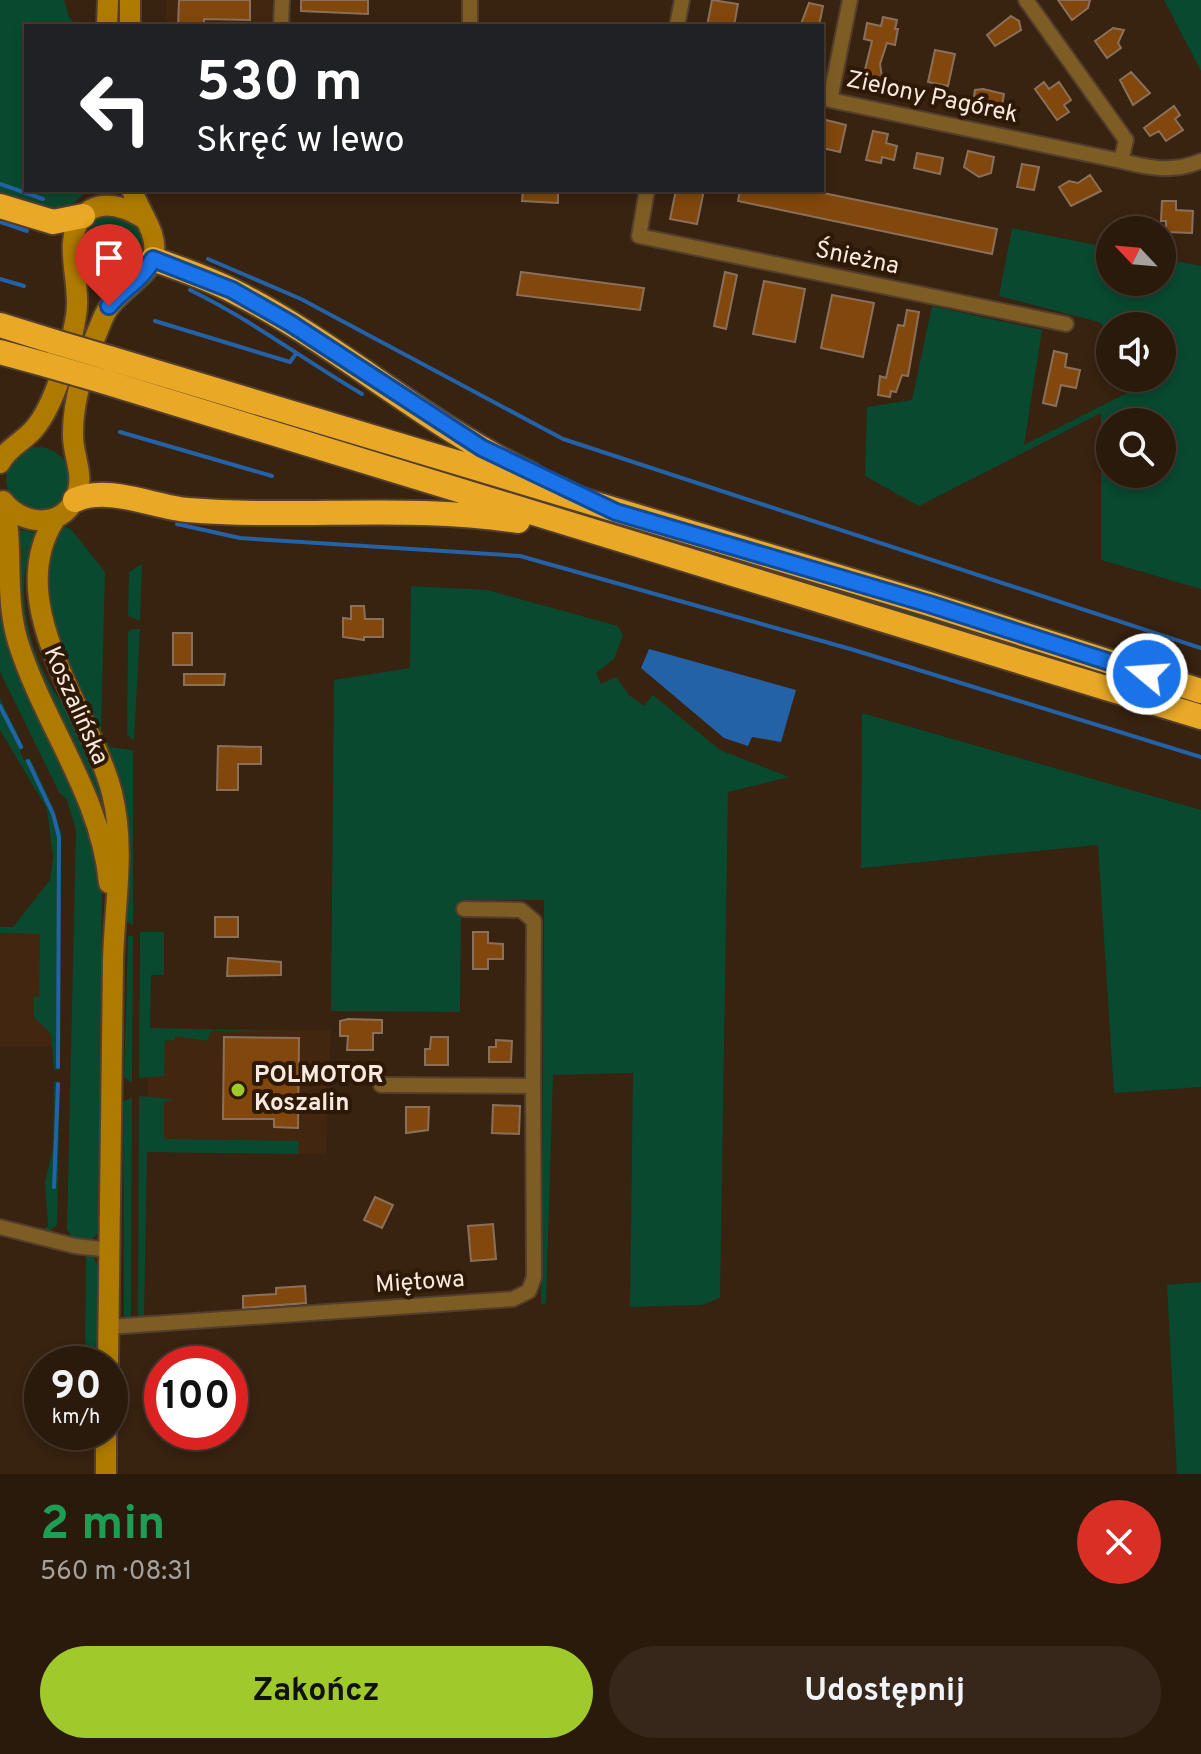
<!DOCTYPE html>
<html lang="pl">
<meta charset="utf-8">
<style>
:root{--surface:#2a1a0c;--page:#36271a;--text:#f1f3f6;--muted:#a5a19d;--line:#46382d;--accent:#a0c92c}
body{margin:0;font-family:Overpass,sans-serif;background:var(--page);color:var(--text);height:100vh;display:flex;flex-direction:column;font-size:30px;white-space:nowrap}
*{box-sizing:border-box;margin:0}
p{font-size:26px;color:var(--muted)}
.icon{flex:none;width:44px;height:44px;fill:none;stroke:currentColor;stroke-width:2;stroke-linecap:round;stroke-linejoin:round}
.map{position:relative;height:1474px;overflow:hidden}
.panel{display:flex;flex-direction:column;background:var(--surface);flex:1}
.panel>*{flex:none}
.top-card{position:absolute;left:24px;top:24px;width:800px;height:168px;border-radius:0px;box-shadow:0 4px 12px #0003,0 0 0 2px var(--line);background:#202124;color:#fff;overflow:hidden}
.needle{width:52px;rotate:296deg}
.tools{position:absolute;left:1096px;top:216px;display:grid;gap:16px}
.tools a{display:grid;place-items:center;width:80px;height:80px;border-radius:50%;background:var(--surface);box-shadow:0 4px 12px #0003,0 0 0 2px var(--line);font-size:40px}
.speed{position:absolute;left:24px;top:1346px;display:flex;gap:16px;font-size:40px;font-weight:700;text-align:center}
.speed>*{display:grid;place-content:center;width:104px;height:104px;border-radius:50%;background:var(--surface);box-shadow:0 4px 12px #0003,0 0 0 2px var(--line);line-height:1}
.speed small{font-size:20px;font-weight:400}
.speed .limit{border:12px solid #d22;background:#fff;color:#111}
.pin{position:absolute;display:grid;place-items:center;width:68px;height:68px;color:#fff;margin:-82px -34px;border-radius:50% 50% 50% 0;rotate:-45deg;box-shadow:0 0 8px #0007}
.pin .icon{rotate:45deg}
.me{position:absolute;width:88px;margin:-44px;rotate:288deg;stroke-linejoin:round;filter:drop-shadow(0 0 6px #0008)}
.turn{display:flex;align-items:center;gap:28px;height:168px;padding:0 40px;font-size:36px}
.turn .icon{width:104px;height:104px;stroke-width:2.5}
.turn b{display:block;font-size:56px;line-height:68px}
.round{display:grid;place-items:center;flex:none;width:84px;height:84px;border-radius:42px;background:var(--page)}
.summary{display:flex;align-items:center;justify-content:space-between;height:136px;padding:0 40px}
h1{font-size:48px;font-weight:700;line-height:60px;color:#1e9e55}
.action{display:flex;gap:16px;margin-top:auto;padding:16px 40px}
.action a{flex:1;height:92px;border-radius:48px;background:var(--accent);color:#111;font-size:32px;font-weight:700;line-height:92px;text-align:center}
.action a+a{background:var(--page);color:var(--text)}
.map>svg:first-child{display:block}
.built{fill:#42260f}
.green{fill:#08492f;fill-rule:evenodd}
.water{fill:#2462a8}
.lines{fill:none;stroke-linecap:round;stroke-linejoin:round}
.stream{stroke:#2462a8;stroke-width:4}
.building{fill:#81470c;stroke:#8a705b;stroke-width:2}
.minor-casing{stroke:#533e2d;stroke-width:18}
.secondary-casing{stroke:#533e2d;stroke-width:24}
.motorway-casing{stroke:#533e2d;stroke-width:28}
.minor{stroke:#7d5d23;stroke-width:14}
.secondary{stroke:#ae7a00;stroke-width:20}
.motorway{stroke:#e9a927;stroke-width:24}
.motorway-bridge-casing{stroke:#533e2d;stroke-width:28;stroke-linecap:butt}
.motorway-bridge{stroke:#e9a927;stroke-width:24}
.route-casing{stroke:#114b97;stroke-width:20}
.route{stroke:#1a73e8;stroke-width:14}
.poi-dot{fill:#a0c92c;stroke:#2e1806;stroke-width:3}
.labels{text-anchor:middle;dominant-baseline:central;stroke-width:8;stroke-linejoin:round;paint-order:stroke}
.street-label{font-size:24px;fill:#f9e9de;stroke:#2e1806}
.poi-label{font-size:24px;font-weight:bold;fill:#f9e9de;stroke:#2e1806;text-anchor:start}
</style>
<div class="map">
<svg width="1201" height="1474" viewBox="0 0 1201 1474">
<rect width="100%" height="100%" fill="#382210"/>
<!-- built -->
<path class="built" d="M166,0H272V26H166Z
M0,927L55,928L54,1047L0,1046Z
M149,1028L331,1030L326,1154L147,1152Z"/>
<!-- green -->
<path class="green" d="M0,0H64L69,17L77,26H26V190H86C67,222 28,201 0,193Z
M1164,0H1201V71Z
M81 246a32 32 0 1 1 64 0a32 32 0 1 1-64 0Z
M1012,228L1110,248V282H1162V258L1201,266V589L1101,560V413L919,506L865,476L867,407L912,400L932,306L1042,330L1024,445L1149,382L1147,378H1162V326H1110V334L1099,322L999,296ZM1110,422H1162V474H1110Z
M6 479a32 32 0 1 1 64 0a32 32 0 1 1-64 0Z
M65,527L71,529L105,572L101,732L110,747L132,750L133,754V925L125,921L126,856L66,680L39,578L59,528Z
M18,529L35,533C15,581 24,635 48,681C63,708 85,731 96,760C107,785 109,817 115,844L32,659L18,606Z
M700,547L1201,699V708L698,555Z
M142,564L140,621L128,616L129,572Z
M411,586L487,590L618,626L623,635L614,659L596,673L601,684L616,677L629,695L644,706L653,695L720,750L789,777L728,792L720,1298L702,1305L630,1307L633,1073L553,1075L546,1303L541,1305L544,900H461L460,1012L331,1011L334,680L410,668Z
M0,612C12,679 51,732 77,794C90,826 96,856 102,890L98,1233L90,1242L73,1239L67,1229L76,830L67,800L59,792L0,672Z
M131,629H140L134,740L127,735L128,633Z
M0,698L24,747L20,751L24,760L30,758L54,809L61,832L60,1069L54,1070L51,1034L34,1017V997L39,996L40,934L0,933V927H13L50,880L53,857L47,809L0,730Z
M862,713L1201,810V1087L1114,1093L1098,845L861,868Z
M140,932H164V975H151L150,1028L300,1032L211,1031L207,1041L175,1036V1040L165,1041L164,1076L139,1078Z
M128,936H133L132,1083L124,1077Z
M54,1081L60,1082L57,1225L48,1232L42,1231L48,1226L45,1182L53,1148Z
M139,1096L173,1099L164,1102V1139L299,1141L298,1154L147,1152L144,1319H138Z
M132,1097L131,1319L124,1317L123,1102Z
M86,1255L93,1256L99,1269L97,1364H85Z
M1201,1282V1474H1177L1167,1285Z"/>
<!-- water -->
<path class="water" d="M649,649L796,690L781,742L752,737L748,746L724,738L641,668Z"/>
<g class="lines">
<!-- stream -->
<path class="stream" d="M0,184L43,199
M0,222L27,231
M208,259L301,299L563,439L1201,648
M0,279L24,286
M190,290C250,319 304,360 362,394
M155,321L290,362L295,355
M120,432L272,476
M177,524L240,538L520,556L854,650L1201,757
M0,706L21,747
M28,761L53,814L59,837L58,1067
M54,1187L58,1084"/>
</g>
<!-- building -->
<path class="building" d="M179,0H250V20L204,19V26H178Z
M301,0H368V14L301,11Z
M712,0L738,4L734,26H707Z
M1058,0H1090L1088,8L1072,20Z
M809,3L823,6L819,26L801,24Z
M1011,16L1019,21L1021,30L995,46L987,35Z
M883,17L897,20L895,29H898L895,45L887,43L880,64L882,77L885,78L883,88L879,90L861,86L872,41L864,39L867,23L881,26Z
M1113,28L1124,30L1118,43L1121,48L1107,58L1095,41Z
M935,50L955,54L948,86L928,82Z
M1131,72L1150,93L1133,105L1120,80Z
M1044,82L1049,89L1059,82L1071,100L1064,105L1069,112L1057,120L1035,89Z
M983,89L1004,94L1001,111L973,103L975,90Z
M1174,106L1180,115L1175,119L1183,130L1166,141L1159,131L1150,136L1144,128Z
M822,119L846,125L840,152L822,148Z
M873,131L888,134L886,143L897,146L894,160L882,157L881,163L866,160Z
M968,151L994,157L991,173L979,177L964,167Z
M917,153L943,158L940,174L914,168Z
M1022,164L1039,167L1034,190L1017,187Z
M1090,175L1101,191L1071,206L1059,187L1069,181L1078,183Z
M523,190H553L558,192V203L522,201Z
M676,190H704L697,224L670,219Z
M740,190H809L997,229L992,254L738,201Z
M1162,201H1176V210L1193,211L1192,233L1166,232V221H1161Z
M521,272L644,288L640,310L517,295Z
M725,272L737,275L726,329L714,326Z
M764,281L805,289L795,342L753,334Z
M832,295L874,303L863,357L821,348Z
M907,310L919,312L908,376L902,375L896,392L891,391L890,397L878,395L880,376L886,378L898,325L904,326Z
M1054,351L1067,354L1065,367L1080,370L1076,388L1061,385L1056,406L1043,403Z
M351,606H364L365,619H383V637H364V640L343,637V618L351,619Z
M173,633H192V665H173Z
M184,674H225L224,685H184Z
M218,746L261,747V764H238V790H217Z
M215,917H238V937H215Z
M473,932H488V943L503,944V959H488V969H473Z
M228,958L281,962V975L227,976Z
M348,1019L382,1020V1033H373V1050H347L348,1036H340V1021Z
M224,1037L299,1038L298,1128L274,1127V1119H223Z
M431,1037H448V1065H425V1049H430Z
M496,1040L512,1041L511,1062H489V1047H496Z
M493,1105L520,1106L519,1134L492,1133Z
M406,1107H429L428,1130L406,1133Z
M375,1197L393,1205L382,1228L364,1220Z
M493,1224L496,1259L471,1261L468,1226Z
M305,1286L306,1303L243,1308V1296L276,1294V1288Z"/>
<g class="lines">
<defs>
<path id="minor" d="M850,0L830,100L1121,161L1126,140L1026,0
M281,26L282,0
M470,26V0
M677,26L682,0
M1121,161C1150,168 1173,173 1201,161
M647,190L639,236L1066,324
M464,909L521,910L534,921L533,1086
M0,1227L75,1246L110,1250
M108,1327L513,1299L529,1291L534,1277L533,1086L381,1085"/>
<path id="secondary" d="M107,26L108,0
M130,26V0
M0,463C8,447 23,442 34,429C55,405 71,347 76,316C82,283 61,241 83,216C100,197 127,208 145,219
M3,501C24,528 68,529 78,490C83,473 73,454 73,436C72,398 88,353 103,318C114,292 147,279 153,258C160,234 139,212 132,190
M4,502C14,549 4,596 18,642C44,725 101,795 109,883
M55,519C0,604 91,711 112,793C126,850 114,906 113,963C111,1096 109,1230 108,1364
M106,1474V1432"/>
<path id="motorway" d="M0,206L53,222L83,216
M153,259C180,269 208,278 233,291C337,343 425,424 530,474
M0,325L55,342
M0,352L47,365
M109,358L929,604L1201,691
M102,381L1201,717
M75,500C108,485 154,507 188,510C297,519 410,504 518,521"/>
</defs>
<!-- minor casing -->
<use href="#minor" class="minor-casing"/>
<!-- secondary casing -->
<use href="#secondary" class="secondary-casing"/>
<!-- motorway casing -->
<use href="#motorway" class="motorway-casing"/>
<!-- minor -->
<use href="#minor" class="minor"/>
<!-- secondary -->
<use href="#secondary" class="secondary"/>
<!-- motorway -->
<use href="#motorway" class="motorway"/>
<defs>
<path id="motorway-bridge" d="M55,342L109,358
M47,365L102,381"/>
</defs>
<!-- motorway-bridge casing -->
<use href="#motorway-bridge" class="motorway-bridge-casing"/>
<!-- motorway-bridge -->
<use href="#motorway-bridge" class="motorway-bridge"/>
</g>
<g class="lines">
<defs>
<path id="route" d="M109,306C123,289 143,279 153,259L232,290L290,323L482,448L616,512L929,604L1147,674"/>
</defs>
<!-- route casing -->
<use href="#route" class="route-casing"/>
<!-- route -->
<use href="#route" class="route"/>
</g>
<!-- markers -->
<circle class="poi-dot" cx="238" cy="1090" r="8"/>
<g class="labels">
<!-- street labels -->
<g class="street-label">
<text transform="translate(932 98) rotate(12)">Zielony Pagórek</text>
<text transform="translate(857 259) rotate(12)">Śnieżna</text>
<text transform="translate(75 706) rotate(66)">Koszalińska</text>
<text transform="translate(420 1283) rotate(-4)">Miętowa</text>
</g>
<!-- poi labels -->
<g class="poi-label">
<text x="254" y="1076">POLMOTOR<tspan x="254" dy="28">Koszalin</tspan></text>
</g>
</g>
</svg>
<div class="tools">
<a><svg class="needle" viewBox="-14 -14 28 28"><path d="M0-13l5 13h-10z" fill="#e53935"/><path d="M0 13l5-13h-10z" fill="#a5a19d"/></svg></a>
<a><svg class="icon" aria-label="sound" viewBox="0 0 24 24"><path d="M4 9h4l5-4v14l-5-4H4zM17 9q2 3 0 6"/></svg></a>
<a><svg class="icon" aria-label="search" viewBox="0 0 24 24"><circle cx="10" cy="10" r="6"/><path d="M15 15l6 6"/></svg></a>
</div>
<div class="speed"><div>90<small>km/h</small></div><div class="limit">100</div></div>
<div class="pin" style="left:109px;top:306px;background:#d93025"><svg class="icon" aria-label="arrive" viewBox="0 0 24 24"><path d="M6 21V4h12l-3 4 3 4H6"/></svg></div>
<svg class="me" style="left:1147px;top:674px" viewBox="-20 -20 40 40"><circle r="17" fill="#1a73e8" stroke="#fff" stroke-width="3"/><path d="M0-11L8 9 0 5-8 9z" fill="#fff"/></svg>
<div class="top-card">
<div class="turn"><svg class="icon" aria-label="left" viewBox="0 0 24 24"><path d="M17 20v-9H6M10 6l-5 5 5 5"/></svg><div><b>530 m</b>Skręć w lewo</div></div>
</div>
</div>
<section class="panel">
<div class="summary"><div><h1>2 min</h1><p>560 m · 08:31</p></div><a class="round" style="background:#d93025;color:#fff"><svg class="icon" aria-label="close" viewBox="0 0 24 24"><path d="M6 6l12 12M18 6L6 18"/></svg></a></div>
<div class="action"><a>Zakończ</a><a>Udostępnij</a></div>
</section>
